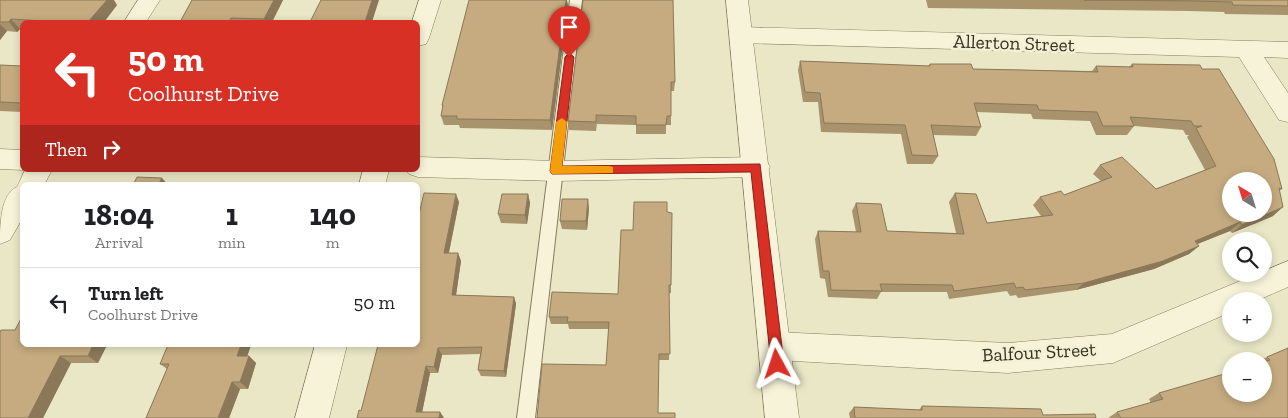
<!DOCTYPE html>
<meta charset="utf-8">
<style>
:root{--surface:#fff;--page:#f6f6f6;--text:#202124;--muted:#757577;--line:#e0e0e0}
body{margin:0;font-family:"Zilla Slab",serif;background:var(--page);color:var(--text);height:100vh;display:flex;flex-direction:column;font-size:19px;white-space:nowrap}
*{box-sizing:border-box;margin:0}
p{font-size:16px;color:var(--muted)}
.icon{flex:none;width:28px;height:28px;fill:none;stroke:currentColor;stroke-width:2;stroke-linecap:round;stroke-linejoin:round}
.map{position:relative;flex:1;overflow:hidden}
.side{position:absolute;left:20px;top:182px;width:400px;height:165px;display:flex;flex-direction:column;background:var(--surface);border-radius:8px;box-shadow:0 2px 8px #0003}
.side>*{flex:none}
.banner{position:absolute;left:20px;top:20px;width:400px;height:152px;border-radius:8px;box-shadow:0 2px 8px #0003;background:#d93025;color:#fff;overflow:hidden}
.needle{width:32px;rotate:322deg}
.fabs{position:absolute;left:1222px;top:172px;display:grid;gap:10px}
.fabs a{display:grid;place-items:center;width:50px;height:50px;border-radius:50%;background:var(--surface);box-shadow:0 2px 8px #0003;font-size:25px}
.pin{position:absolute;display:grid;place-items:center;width:42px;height:42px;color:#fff;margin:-51px -21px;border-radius:50% 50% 50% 0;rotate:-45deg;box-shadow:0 0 5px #0007}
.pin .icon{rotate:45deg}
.me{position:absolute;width:55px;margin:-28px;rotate:355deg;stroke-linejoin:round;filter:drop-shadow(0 0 4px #0008)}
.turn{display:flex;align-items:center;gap:18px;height:105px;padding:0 25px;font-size:22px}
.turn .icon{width:65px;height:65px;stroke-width:2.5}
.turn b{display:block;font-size:35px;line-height:42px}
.then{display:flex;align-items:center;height:48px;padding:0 25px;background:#0003;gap:10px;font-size:19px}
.eta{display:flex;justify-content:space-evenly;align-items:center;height:85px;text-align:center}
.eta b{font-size:30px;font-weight:800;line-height:35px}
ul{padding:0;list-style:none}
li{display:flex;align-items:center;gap:15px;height:70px;padding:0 25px;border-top:1px solid var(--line)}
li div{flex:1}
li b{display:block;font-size:19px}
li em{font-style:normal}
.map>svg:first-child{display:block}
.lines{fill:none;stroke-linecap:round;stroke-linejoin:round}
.service-casing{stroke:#847a5d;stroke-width:2}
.minor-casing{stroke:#847a5d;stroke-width:1}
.tertiary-casing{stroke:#847a5d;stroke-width:1}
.service{fill:#f6f3d9;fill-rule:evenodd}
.minor{fill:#f6f3d9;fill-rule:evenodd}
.tertiary{fill:#f6f3d9;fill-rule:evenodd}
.wall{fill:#a9936d}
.shaded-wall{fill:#8a7859}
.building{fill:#c5ab7f;stroke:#8a7859;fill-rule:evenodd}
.route{fill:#d93025;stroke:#8d1f18}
.slow{fill:#f59e0b}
.labels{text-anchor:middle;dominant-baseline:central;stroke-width:5;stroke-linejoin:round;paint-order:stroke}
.street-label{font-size:19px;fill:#362f20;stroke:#f2f0d5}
</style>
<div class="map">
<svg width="1288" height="418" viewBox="0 0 1288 418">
<rect width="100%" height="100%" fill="#eae7c6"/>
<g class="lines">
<defs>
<path id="service" d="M570,0H582L535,418H517Z"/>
<path id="minor" d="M138,0H160L146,22H124Z
M419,0H441L429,38L426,44L418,46V22H412Z
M740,27L1288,42V58L1264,57L1288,93V122L1279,120L1239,57L740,43L732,40L729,35L732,30Z
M0,149L22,150L23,170L0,169Z
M418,157L556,161L757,157L766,160L770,167L766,174L757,177L556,181L418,177L409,174L406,170H418Z
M25,170H52L44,185H22V219L10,240L0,244C0,226 0,194 17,187Z
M363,170H389L385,185H359Z
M1288,261V287L1256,301H1231V312L1113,363L1008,373L776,360L765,356L760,346L765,336L776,332L1008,343L1112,334L1257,274H1264V271Z
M315,345H347L329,418H295Z"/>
<path id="tertiary" d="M726,0H748L799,418H765Z"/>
</defs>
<!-- service casing -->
<use href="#service" class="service-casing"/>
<!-- minor casing -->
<use href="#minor" class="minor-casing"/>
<!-- tertiary casing -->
<use href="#tertiary" class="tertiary-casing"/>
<!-- service -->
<use href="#service" class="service"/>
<!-- minor -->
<use href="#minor" class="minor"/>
<!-- tertiary -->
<use href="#tertiary" class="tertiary"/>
</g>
<!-- wall -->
<path class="wall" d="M0,0L117,5L104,22H22V29H20L17,32L7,31L0,40Z
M192,0H283L272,22H180Z
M583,0L675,82L674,91H671V125H666V134H636V125L597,124L596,131L569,130L568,121Z
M926,0H1288V15L1225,14L1224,12L1189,11L928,8Z
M568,5L552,130L460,128L459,125H444L441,116L443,109L442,105Z
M800,61L928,66L930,64L973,69L1092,71L1096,66L1129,67L1132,64L1282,189L1279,191L1273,216L1232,233L1230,231L1197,244L1199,246L1189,254L1154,269L1076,290L1018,298L1016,295L1010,296L1007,291L949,299L947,292H881L877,299L828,297L825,279L820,278L815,239L818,231L856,232L852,211L856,203L887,231L956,233L949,202L955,193L987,223L1041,216L1033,205L1040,197L1064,195L1101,181L1093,174L1100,165L1156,189L1205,170L1187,137L1189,135H1186L1183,130L1134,126L1127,135H1096L1090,121L1033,119L1031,114L977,112L981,127L976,136L933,135L938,156L933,164H907L901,134L821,132L818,102H803L798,70Z
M0,65L22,66V112L0,111Z
M528,194L530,203L527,224L501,223L498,214Z
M459,202L449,253H458L461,261L456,295L514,297L516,304L506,377L481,376L478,370L480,354L442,355L438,373H430L422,412H440L444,418H357L361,411L419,214Z
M589,208L587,230L562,229L560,221Z
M667,212L671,285V293H669V360H659L537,418L606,365L609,329H569L568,324H551L549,317L618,294L633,230Z
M22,317V345H107L98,363H71L43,418H0V332L1,330H15Z
M168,345H251L247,356H249L256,363L248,389H240L229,418H146L167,369L160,364Z
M1288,348V418H1108L1117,412L1151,403L1149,399L1159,393L1264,394V361H1259L1267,357Z
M922,406L1043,415L1096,418H850L849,413L854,407L919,410Z"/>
<!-- shaded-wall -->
<path class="shaded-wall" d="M107,0H114L117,5L104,22H88Z
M274,0H283L272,22H266L264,19Z
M372,0H379L372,22H365Z
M566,0H567L568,5L552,130L550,120Z
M11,19L20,29L17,32L9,22Z
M0,24L7,31L0,40Z
M162,178L168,185H158Z
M456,194L459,202L447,261L444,253Z
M528,194L530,203L527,224L525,215Z
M588,199L589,208L587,230L586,221Z
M1283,207L1273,216L1232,233L1242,225Z
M1240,222L1230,231L1185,249L1195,241Z
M1199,246L1189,254L1154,269L1076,290L1084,283Z
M458,253L461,261L455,302L452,295Z
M514,297L516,304L506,377L504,371Z
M93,345H107L98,363L88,356Z
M241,345H251L245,363L237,356Z
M438,348L442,355L438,373L434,367Z
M60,356L71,363L43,418H28Z
M249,356L256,363L248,389L240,382Z
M426,366L430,373L421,418L416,412Z
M232,382L240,389L229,418H218Z
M440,412L444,418H439Z"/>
<!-- building -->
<path class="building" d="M0,0H107L88,22H58L11,19L9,22H0Z
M192,0H274L264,19L231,18L229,22H180Z
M321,0H372L365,22H310Z
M469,0H566L550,120L457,119V116H441L443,105H442Z
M583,0H673L675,82H671V116H667L666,125H636V116L596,115V122L568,121Z
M1084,0H1288V6L1233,5L1232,2L1196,1Z
M800,61L930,66V64H971L973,69L1022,70L1098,72L1096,66L1133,67L1132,64L1200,65L1202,69H1219L1274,159L1282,189L1279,188L1283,207L1242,225L1240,222L1195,241L1199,246L1163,261L1084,283L1025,290L1023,287L1016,288L1014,283L954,291L952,285L880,284L882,291L831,290L829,271H823L818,231L861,232L856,203L881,204L887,231L964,234L955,193L976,194L987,223L1053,215L1040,197L1061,191L1064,195L1112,177L1100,165L1122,157L1156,189L1216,166L1196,128L1202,126H1194L1191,121L1130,117L1134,126H1103L1097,112L1039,110L1037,105L974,103L981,127L931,125L938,156L912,155L905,125L824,123L820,93L805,92ZM1231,181H1264V214H1231Z
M0,65L22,66V103L0,102Z
M137,177L162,178L158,185H95L96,184L133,185Z
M424,193L456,194L444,253H458L452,295L514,297L504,371L478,370L482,347L438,348L434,367L426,366L416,412H440L439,418H357L359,410L361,411L378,345H418V214H419Z
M502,194H528L525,215L498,214Z
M562,199H588L586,221H560Z
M634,202H667V212L672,213L671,285H669L670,354H659L658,413H675V418H537L542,364L606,365L609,322H567L568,317H549L552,292L618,294L621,230H633Z
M22,317V345H93L88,356H60L28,418H0V332L1,330H15Z
M168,345H241L237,356H249L240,382H232L218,418H146L169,364H160Z
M1288,348V418H1121L1117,412L1163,399L1159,393L1231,372V394H1264V362L1270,360L1267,357Z
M922,406L1041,409L1043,415L1095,414L1096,418H855L854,407L922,410Z"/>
<!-- route -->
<path class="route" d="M569,53L574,57L562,166L760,164L784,364L782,368L777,370L773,368L771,364L751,172L552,174L550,171L565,57Z"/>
<!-- slow -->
<path class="slow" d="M562,118L567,122L562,166H609L613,167V173L552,174L550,171L556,122Z"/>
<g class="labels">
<!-- street labels -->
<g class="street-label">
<text transform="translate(1014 43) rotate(2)">Allerton Street</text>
<text transform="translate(1039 352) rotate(-3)">Balfour Street</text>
</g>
</g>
</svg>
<div class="fabs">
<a><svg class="needle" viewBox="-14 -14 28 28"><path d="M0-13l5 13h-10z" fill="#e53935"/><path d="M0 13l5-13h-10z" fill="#757577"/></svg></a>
<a><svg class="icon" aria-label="search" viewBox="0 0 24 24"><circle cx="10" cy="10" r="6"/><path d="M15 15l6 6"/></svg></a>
<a>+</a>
<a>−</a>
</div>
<div class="pin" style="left:569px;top:57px;background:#d93025"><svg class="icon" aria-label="arrive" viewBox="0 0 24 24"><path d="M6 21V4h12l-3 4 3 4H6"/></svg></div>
<svg class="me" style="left:777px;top:364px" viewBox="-20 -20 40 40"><path d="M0-17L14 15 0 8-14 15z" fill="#d93025" stroke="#fff" stroke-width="4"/></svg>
<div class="banner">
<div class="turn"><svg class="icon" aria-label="left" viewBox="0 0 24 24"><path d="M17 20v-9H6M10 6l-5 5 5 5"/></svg><div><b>50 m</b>Coolhurst Drive</div></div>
<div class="then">Then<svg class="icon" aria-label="right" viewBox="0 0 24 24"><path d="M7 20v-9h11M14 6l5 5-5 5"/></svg></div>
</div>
<section class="side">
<div class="eta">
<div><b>18:04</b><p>Arrival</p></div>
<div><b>1</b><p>min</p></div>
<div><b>140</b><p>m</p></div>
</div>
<ul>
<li><svg class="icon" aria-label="left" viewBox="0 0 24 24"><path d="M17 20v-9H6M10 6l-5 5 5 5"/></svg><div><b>Turn left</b><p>Coolhurst Drive</p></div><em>50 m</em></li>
</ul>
</section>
</div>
